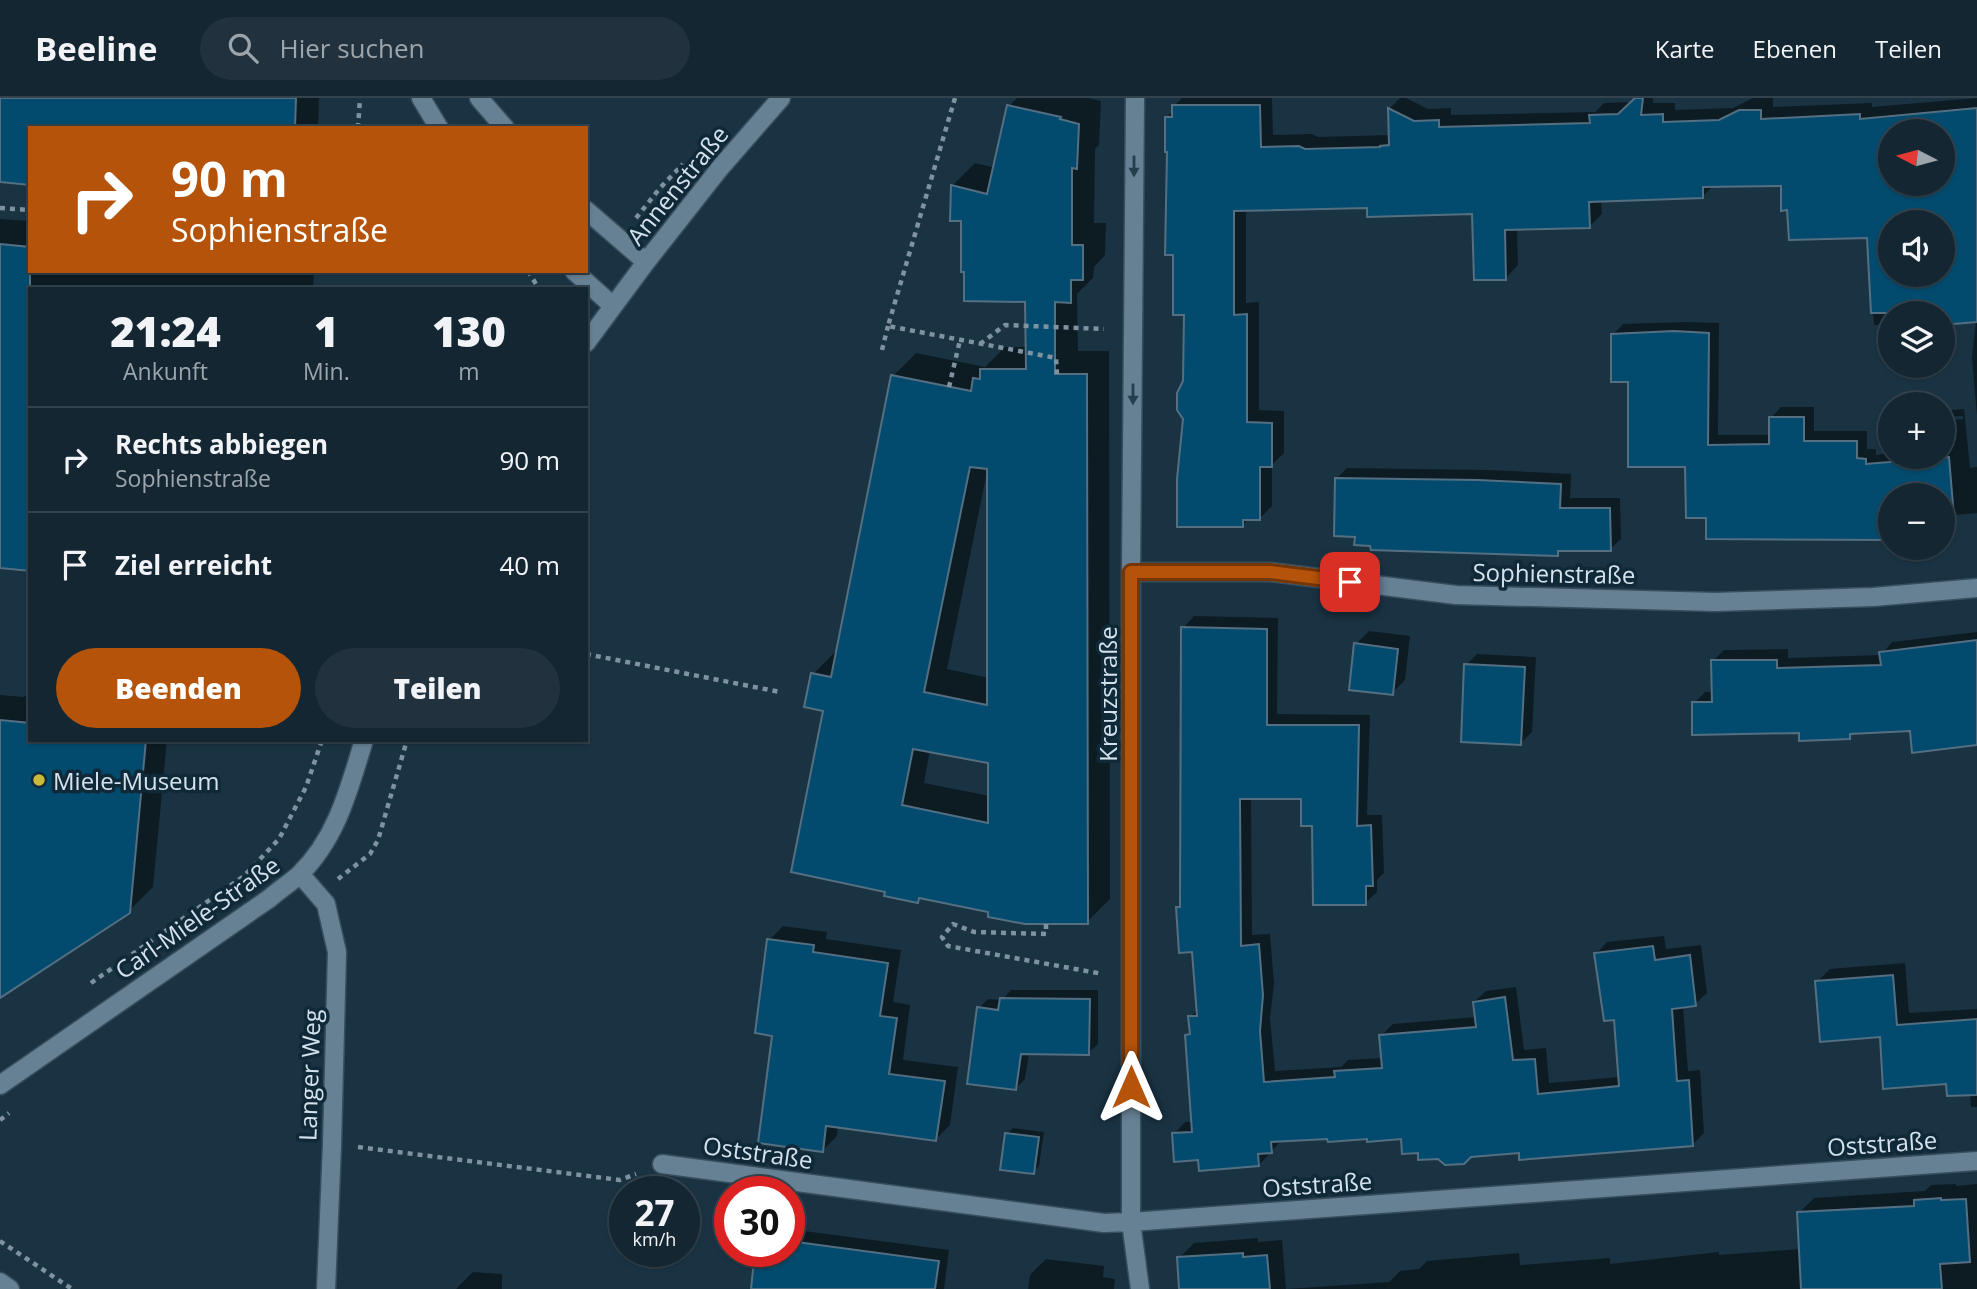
<!DOCTYPE html>
<html lang="de">
<meta charset="utf-8">
<style>
:root{--surface:#142632;--page:#21323e;--text:#f1f3f6;--muted:#9da5ac;--line:#33434d;--accent:#b45309}
body{margin:0;font-family:"Open Sans",sans-serif;background:var(--page);color:var(--text);height:100vh;display:flex;flex-direction:column;font-size:26px;white-space:nowrap}
*{box-sizing:border-box;margin:0}
p{font-size:23px;color:var(--muted)}
.icon{flex:none;width:38px;height:38px;fill:none;stroke:currentColor;stroke-width:2;stroke-linecap:round;stroke-linejoin:round}
.map{position:relative;flex:1;overflow:hidden}
.sheet{position:absolute;left:28px;top:189px;width:560px;height:455px;display:flex;flex-direction:column;background:var(--surface);border-radius:0px;box-shadow:0 2px 5px #0004,0 0 0 2px var(--line)}
.sheet>*{flex:none}
.top-card{position:absolute;left:28px;top:28px;width:560px;height:147px;border-radius:0px;box-shadow:0 2px 5px #0004,0 0 0 2px var(--line);background:#b45309;color:#fff;overflow:hidden}
.needle{width:46px;rotate:276deg}
.buttons{position:absolute;left:1878px;top:21px;display:grid;gap:14px}
.buttons a{display:grid;place-items:center;width:77px;height:77px;border-radius:50%;background:var(--surface);box-shadow:0 2px 5px #0004,0 0 0 2px var(--line);font-size:35px}
.speed{position:absolute;left:609px;top:1078px;display:flex;gap:14px;font-size:35px;font-weight:700;text-align:center}
.speed>*{display:grid;place-content:center;width:91px;height:91px;border-radius:50%;background:var(--surface);box-shadow:0 2px 5px #0004,0 0 0 2px var(--line);line-height:1}
.speed small{font-size:18px;font-weight:400}
.speed .limit{border:10px solid #d22;background:#fff;color:#111}
.pin{position:absolute;display:grid;place-items:center;width:60px;height:60px;color:#fff;margin:-30px;border-radius:14px;box-shadow:0 4px 10px #0006}
.me{position:absolute;width:77px;margin:-38px;rotate:0deg;stroke-linejoin:round;filter:drop-shadow(0 0 5px #0008)}
.turn{display:flex;align-items:center;gap:24px;height:147px;padding:0 28px;font-size:32px}
.turn .icon{width:91px;height:91px;stroke-width:2.5}
.turn b{display:block;font-size:49px;line-height:60px}
.eta{display:flex;justify-content:space-evenly;align-items:center;height:119px;text-align:center}
.eta b{font-size:42px;font-weight:800;line-height:49px}
.button{display:flex;gap:14px;margin-top:auto;padding:14px 28px}
.button a{flex:1;height:80px;border-radius:42px;background:var(--accent);color:#fff;font-size:28px;font-weight:800;line-height:80px;text-align:center}
.button a+a{background:var(--page);color:var(--text)}
ul{padding:0;list-style:none}
li{display:flex;align-items:center;gap:21px;height:105px;padding:0 28px;border-top:2px solid var(--line)}
li div{flex:1}
li b{display:block;font-size:26px}
li em{font-style:normal}
header{display:flex;align-items:center;gap:42px;box-sizing:border-box;height:98px;padding:0 35px;background:var(--surface);border-bottom:2px solid var(--line)}
header strong{font-size:33px}
nav{display:flex;gap:38px;margin-inline-start:auto;font-size:24px}
.search{width:490px;height:63px;background:var(--page);display:flex;align-items:center;gap:18px;box-sizing:border-box;padding:0 24px;border-radius:38px;color:var(--muted);font-size:26px}
.map>svg:first-child{display:block}
.shadow{fill:#0007;fill-rule:evenodd}
.building{fill:#034b6e;stroke:#546f82;stroke-width:2;fill-rule:evenodd}
.lines{fill:none;stroke-linecap:round;stroke-linejoin:round}
.minor-casing{stroke:#394e5c;stroke-width:21}
.path{stroke:#7f92a0;stroke-width:4.5;stroke-dasharray:5 5;stroke-linecap:butt}
.minor{stroke:#668194;stroke-width:18}
.oneway{fill:#263f4f}
.route-casing{stroke:#753606;stroke-width:18}
.route{stroke:#b45309;stroke-width:12}
.poi-dot{fill:#caba3a;stroke:#102938;stroke-width:2.5}
.labels{text-anchor:middle;dominant-baseline:central;stroke-width:7;stroke-linejoin:round;paint-order:stroke}
.street-label{font-size:24px;fill:#d4e2ed;stroke:#102938}
.poi-label{font-size:24px;fill:#d4e2ed;stroke:#102938;text-anchor:start}
</style>
<header>
<strong>Beeline</strong>
<div class="search"><svg class="icon" aria-label="search" viewBox="0 0 24 24"><circle cx="10" cy="10" r="6"/><path d="M15 15l6 6"/></svg>Hier suchen</div>
<nav><a>Karte</a><a>Ebenen</a><a>Teilen</a></nav>
</header>
<div class="map">
<svg width="1977" height="1191" viewBox="0 0 1977 1191">
<rect width="100%" height="100%" fill="#1a3343"/>
<!-- shadow -->
<path class="shadow" d="M0,0H319L318,30H30L0,83Z
M1017,0H1089L1101,3L1099,47L1095,51L1094,125H1106L1105,157L1094,169L1093,180L1077,196L1078,253H1109L1110,801L1087,824L989,813L922,799L918,803L887,792L813,576L836,553H838L893,278L916,255L985,269L1005,249H1027V202L963,122L952,88L975,65L995,70L1009,8ZM987,374H988L989,580L947,571ZM930,652L990,664V698L924,685Z
M1182,0H1272L1273,37L1312,36L1318,39L1391,37L1390,10L1400,0H1406L1428,11L1451,10V17L1595,14L1604,5L1633,4L1637,0H1653V5H1675V12L1733,10L1753,0H1773V9L1872,5V9L1977,0V318L1972,260L1976,222L1942,215H1890V227H1874L1868,139L1789,111L1782,86L1713,88L1702,99L1601,102L1602,116L1589,129L1517,130L1518,167L1506,180L1473,115L1369,108L1246,111V205L1259,204V312L1284,313V355L1272,367V408L1259,421L1249,420L1242,428L1185,321V216L1175,155L1167,19L1174,12V8ZM1890,33H1942V86H1890ZM1890,124H1942V177H1890Z
M0,121L30,123V173H314L313,191H30L0,469Z
M1686,224L1719,225L1718,337H1771V320L1781,309H1814V333H1867V351H1876V357L1890,355V359H1942V323L1963,321V318L1942,319V313L1964,311L1970,370L1977,369V415L1942,418V397H1890V440L1708,418L1687,367L1629,282L1613,237L1623,226Z
M1347,370L1489,372L1571,376L1570,400H1620L1621,441L1610,451L1562,452L1557,456L1372,446L1356,437L1337,380Z
M1194,518L1278,520L1277,616L1370,617L1367,717H1382L1384,775L1377,782V794L1365,805L1314,726L1303,699H1251L1252,837L1270,836L1274,885L1270,920L1275,973L1341,969L1348,962L1383,960L1381,938L1393,926L1476,919L1474,904L1486,893L1516,889L1524,952L1546,950L1549,985L1620,979L1616,920L1596,856L1607,844L1664,838L1666,851L1701,847L1707,895L1695,906L1683,908L1688,973L1700,972L1704,1035L1693,1046L1439,1059L1419,1053L1402,1039H1329L1282,1042L1259,1067L1174,1036L1185,1024H1193L1187,937L1191,933L1190,919L1198,911L1193,852L1178,809L1182,806L1183,530Z
M1369,533L1410,538L1405,582L1392,595L1356,546Z
M1977,534V645L1912,632L1855,634L1849,639L1801,634L1694,605L1705,594H1713V563L1724,552L1788,551V560L1881,557L1892,544Z
M1477,556L1536,559L1532,634L1521,645L1466,567Z
M30,593V642H167L153,789L128,814L0,900V597L24,599Z
M783,828L827,834L826,841L901,852L893,904L910,907L903,962L958,969L950,1027L936,1041L838,1028L837,1038L823,1052L774,937L769,842Z
M1905,865L1909,915L1977,911V1009H1971L1970,995L1948,984L1882,937L1817,884L1830,871Z
M1011,892H1098V946L1088,955H1029L1025,981L1016,990L979,910L988,901L1002,902Z
M1013,1030L1044,1034L1039,1068L1033,1074L1007,1036Z
M1956,1086V1088L1977,1086V1191H1181L1179,1160L1194,1145L1258,1140V1144L1282,1142L1286,1191L1389,1184L1400,1173L1419,1171L1427,1163L1519,1155L1520,1167L1610,1160V1166L1719,1154V1157L1800,1151L1799,1115L1814,1100L1925,1093L1931,1087Z
M789,1131L949,1152L944,1191H752L789,1153Z
M1046,1161L1104,1168L1103,1179L1115,1181L1114,1191H1028L1030,1177Z
M473,1174L502,1176V1191H456Z"/>
<!-- building -->
<path class="building" d="M0,0H296L295,30H30V87L0,84Z
M1635,0H1643L1641,17L1663,16V24L1719,22L1739,12H1761V21L1860,16V21L1977,10V224L1942,227V215H1871L1867,140L1789,142L1787,112L1781,113V88L1703,89V100L1589,104L1590,130L1505,132L1506,182H1474L1472,116L1367,119V110L1234,113V217L1247,216V324L1272,325V369H1260V422H1243V429H1177V381L1183,321L1177,312V295L1183,283L1184,217H1173V157H1165L1167,54H1165V19H1172V7H1260L1261,49L1299,48L1305,51L1380,49V48L1389,47L1388,10L1414,23L1439,22V29L1590,25L1589,17L1618,16ZM1890,33H1942V86H1890ZM1890,124H1942V177H1890Z
M1007,7L1061,19L1060,21L1079,26L1077,71L1072,70V147H1083V182H1071V205L1055,204V276H1087L1088,826H1025L988,819V814L919,800L918,805L884,798L885,794L791,774L823,613L804,609L811,575L831,579L891,277L971,293L973,280L980,281V271H1026L1025,204L964,203V174H961V123H950L951,87L987,96ZM970,369L987,371V607L924,594ZM913,651L988,665V725L902,707Z
M0,146L30,149V473L0,470Z
M1674,233L1709,235L1708,347L1769,346V319H1804V343H1857V360L1866,361V366L1949,359L1954,419L1942,420V397H1890V442L1706,441V420H1686L1685,369H1628V284H1611V236Z
M1335,380L1478,382L1561,386L1560,410H1610L1611,453H1558V458L1371,452L1370,448L1354,447L1355,439L1334,438Z
M1181,529L1267,531V627H1359L1357,728L1371,727L1373,788H1366V807H1313L1312,728H1301V701H1240L1241,848L1259,846L1263,897L1260,933L1264,984L1335,979L1334,973L1382,970L1379,937L1476,929L1473,904L1505,899L1513,962L1535,961L1538,996L1619,988L1614,922L1604,923L1594,855L1653,848L1655,862L1690,857L1696,908L1672,911L1677,983L1689,982L1693,1048L1519,1062V1055L1471,1059L1464,1066L1445,1067L1438,1061L1418,1062V1055L1402,1056L1401,1041L1367,1044V1041L1328,1044L1327,1041L1271,1044L1272,1055L1258,1056L1259,1068L1199,1073L1198,1062L1174,1064L1172,1035L1192,1034L1185,937L1190,936L1188,918H1197L1192,854L1179,855L1176,809H1180Z
M1977,542V647L1912,655L1910,633L1850,636V641L1799,643V635L1692,637V604H1712L1711,562H1777V570L1881,567L1879,554Z
M1354,545L1398,551L1393,597L1349,592Z
M1464,566L1525,569L1521,647L1461,644Z
M0,622L30,625V642H146L130,815L0,900Z
M767,841L814,847L813,854L888,865L880,918L897,920L889,976L945,983L936,1043L826,1028L823,1054L758,1045L772,938L755,935Z
M1893,877L1897,927L1977,921V997L1947,998L1946,986L1883,991L1880,939L1820,944L1815,883Z
M1000,900L1090,901L1089,957L1021,956L1016,992L967,986L977,909L998,912Z
M1005,1035L1039,1039L1034,1076L1000,1072Z
M1941,1100V1102L1966,1101L1970,1164L1940,1166L1942,1191H1801L1797,1114L1914,1108V1102Z
M789,1143L939,1163L935,1191H751L755,1153H789Z
M1243,1155V1159L1267,1157L1270,1191H1179L1177,1159Z"/>
<g class="lines">
<defs>
<path id="minor" d="M421,0L439,30
M479,0L505,30
M1135,0L1131,474V1124L1140,1191
M586,112L646,164
M574,173L613,208
M586,245L646,164L720,70L781,0
M1131,474H1270L1456,497L1715,504L1873,499L1977,490
M300,776L326,806L337,854L332,1047L326,1191
M0,987L270,800C279,792 290,785 299,777C337,740 349,691 364,642
M662,1066L1104,1125L1131,1124L1977,1063
M0,1184L10,1191"/>
</defs>
<!-- minor casing -->
<use href="#minor" class="minor-casing"/>
<!-- path -->
<path class="path" d="M955,0L888,228L1056,260L1057,276
M358,30L360,0
M0,110L30,112
M636,120L660,90L683,66
M528,173L539,191
M980,246L1005,227L1104,231
M882,252L888,228
M949,289L960,242
M586,556L780,594
M338,781L370,756L378,742L407,642
M1046,826V836L974,834L953,826L942,839L948,848L1103,876
M91,885L244,778L279,741L306,689L322,642
M0,1022L9,1015
M358,1049L620,1082L636,1076
M0,1143L72,1191"/>
<!-- minor -->
<use href="#minor" class="minor"/>
</g>
<!-- one-way arrows -->
<defs><path id="oneway-solid" d="M-6-.8H1V-3.2L6.5 0L1 3.2V.8H-6Z" transform="scale(1.75)"/></defs>
<g class="oneway">
<use href="#oneway-solid" transform="translate(1134 68) rotate(90)"/>
<use href="#oneway-solid" transform="translate(1133 296) rotate(90)"/>
</g>
<g class="lines">
<defs>
<path id="route" d="M1131,989V474H1270L1350,484"/>
</defs>
<!-- route casing -->
<use href="#route" class="route-casing"/>
<!-- route -->
<use href="#route" class="route"/>
</g>
<!-- markers -->
<circle class="poi-dot" cx="39" cy="682" r="7"/>
<g class="labels">
<!-- street labels -->
<g class="street-label">
<text transform="translate(677 87) rotate(-51)">Annenstraße</text>
<text transform="translate(1554 475) rotate(1)">Sophienstraße</text>
<text transform="translate(1107 596) rotate(-90)">Kreuzstraße</text>
<text transform="translate(197 819) rotate(-35)">Carl-Miele-Straße</text>
<text transform="translate(309 977) rotate(-88)">Langer Weg</text>
<text transform="translate(1882 1045) rotate(-4)">Oststraße</text>
<text transform="translate(758 1054) rotate(8)">Oststraße</text>
<text transform="translate(1317 1086) rotate(-4)">Oststraße</text>
</g>
<!-- poi labels -->
<g class="poi-label">
<text x="53" y="682">Miele-Museum</text>
</g>
</g>
</svg>
<div class="buttons">
<a><svg class="needle" viewBox="-14 -14 28 28"><path d="M0-13l5 13h-10z" fill="#e53935"/><path d="M0 13l5-13h-10z" fill="#9da5ac"/></svg></a>
<a><svg class="icon" aria-label="sound" viewBox="0 0 24 24"><path d="M4 9h4l5-4v14l-5-4H4zM17 9q2 3 0 6"/></svg></a>
<a><svg class="icon" aria-label="layers" viewBox="0 0 24 24"><path d="M12 4l9 5-9 5-9-5zM3 14l9 5 9-5"/></svg></a>
<a>+</a>
<a>−</a>
</div>
<div class="speed"><div>27<small>km/h</small></div><div class="limit">30</div></div>
<div class="pin" style="left:1350px;top:484px;background:#d93025"><svg class="icon" aria-label="arrive" viewBox="0 0 24 24"><path d="M6 21V4h12l-3 4 3 4H6"/></svg></div>
<svg class="me" style="left:1131px;top:989px" viewBox="-20 -20 40 40"><path d="M0-17L14 15 0 8-14 15z" fill="#b45309" stroke="#fff" stroke-width="4"/></svg>
<div class="top-card">
<div class="turn"><svg class="icon" aria-label="right" viewBox="0 0 24 24"><path d="M7 20v-9h11M14 6l5 5-5 5"/></svg><div><b>90 m</b>Sophienstraße</div></div>
</div>
<section class="sheet">
<div class="eta">
<div><b>21:24</b><p>Ankunft</p></div>
<div><b>1</b><p>Min.</p></div>
<div><b>130</b><p>m</p></div>
</div>
<ul>
<li><svg class="icon" aria-label="right" viewBox="0 0 24 24"><path d="M7 20v-9h11M14 6l5 5-5 5"/></svg><div><b>Rechts abbiegen</b><p>Sophienstraße</p></div><em>90 m</em></li>
<li><svg class="icon" aria-label="arrive" viewBox="0 0 24 24"><path d="M6 21V4h12l-3 4 3 4H6"/></svg><div><b>Ziel erreicht</b></div><em>40 m</em></li>
</ul>
<div class="button"><a>Beenden</a><a>Teilen</a></div>
</section>
</div>
